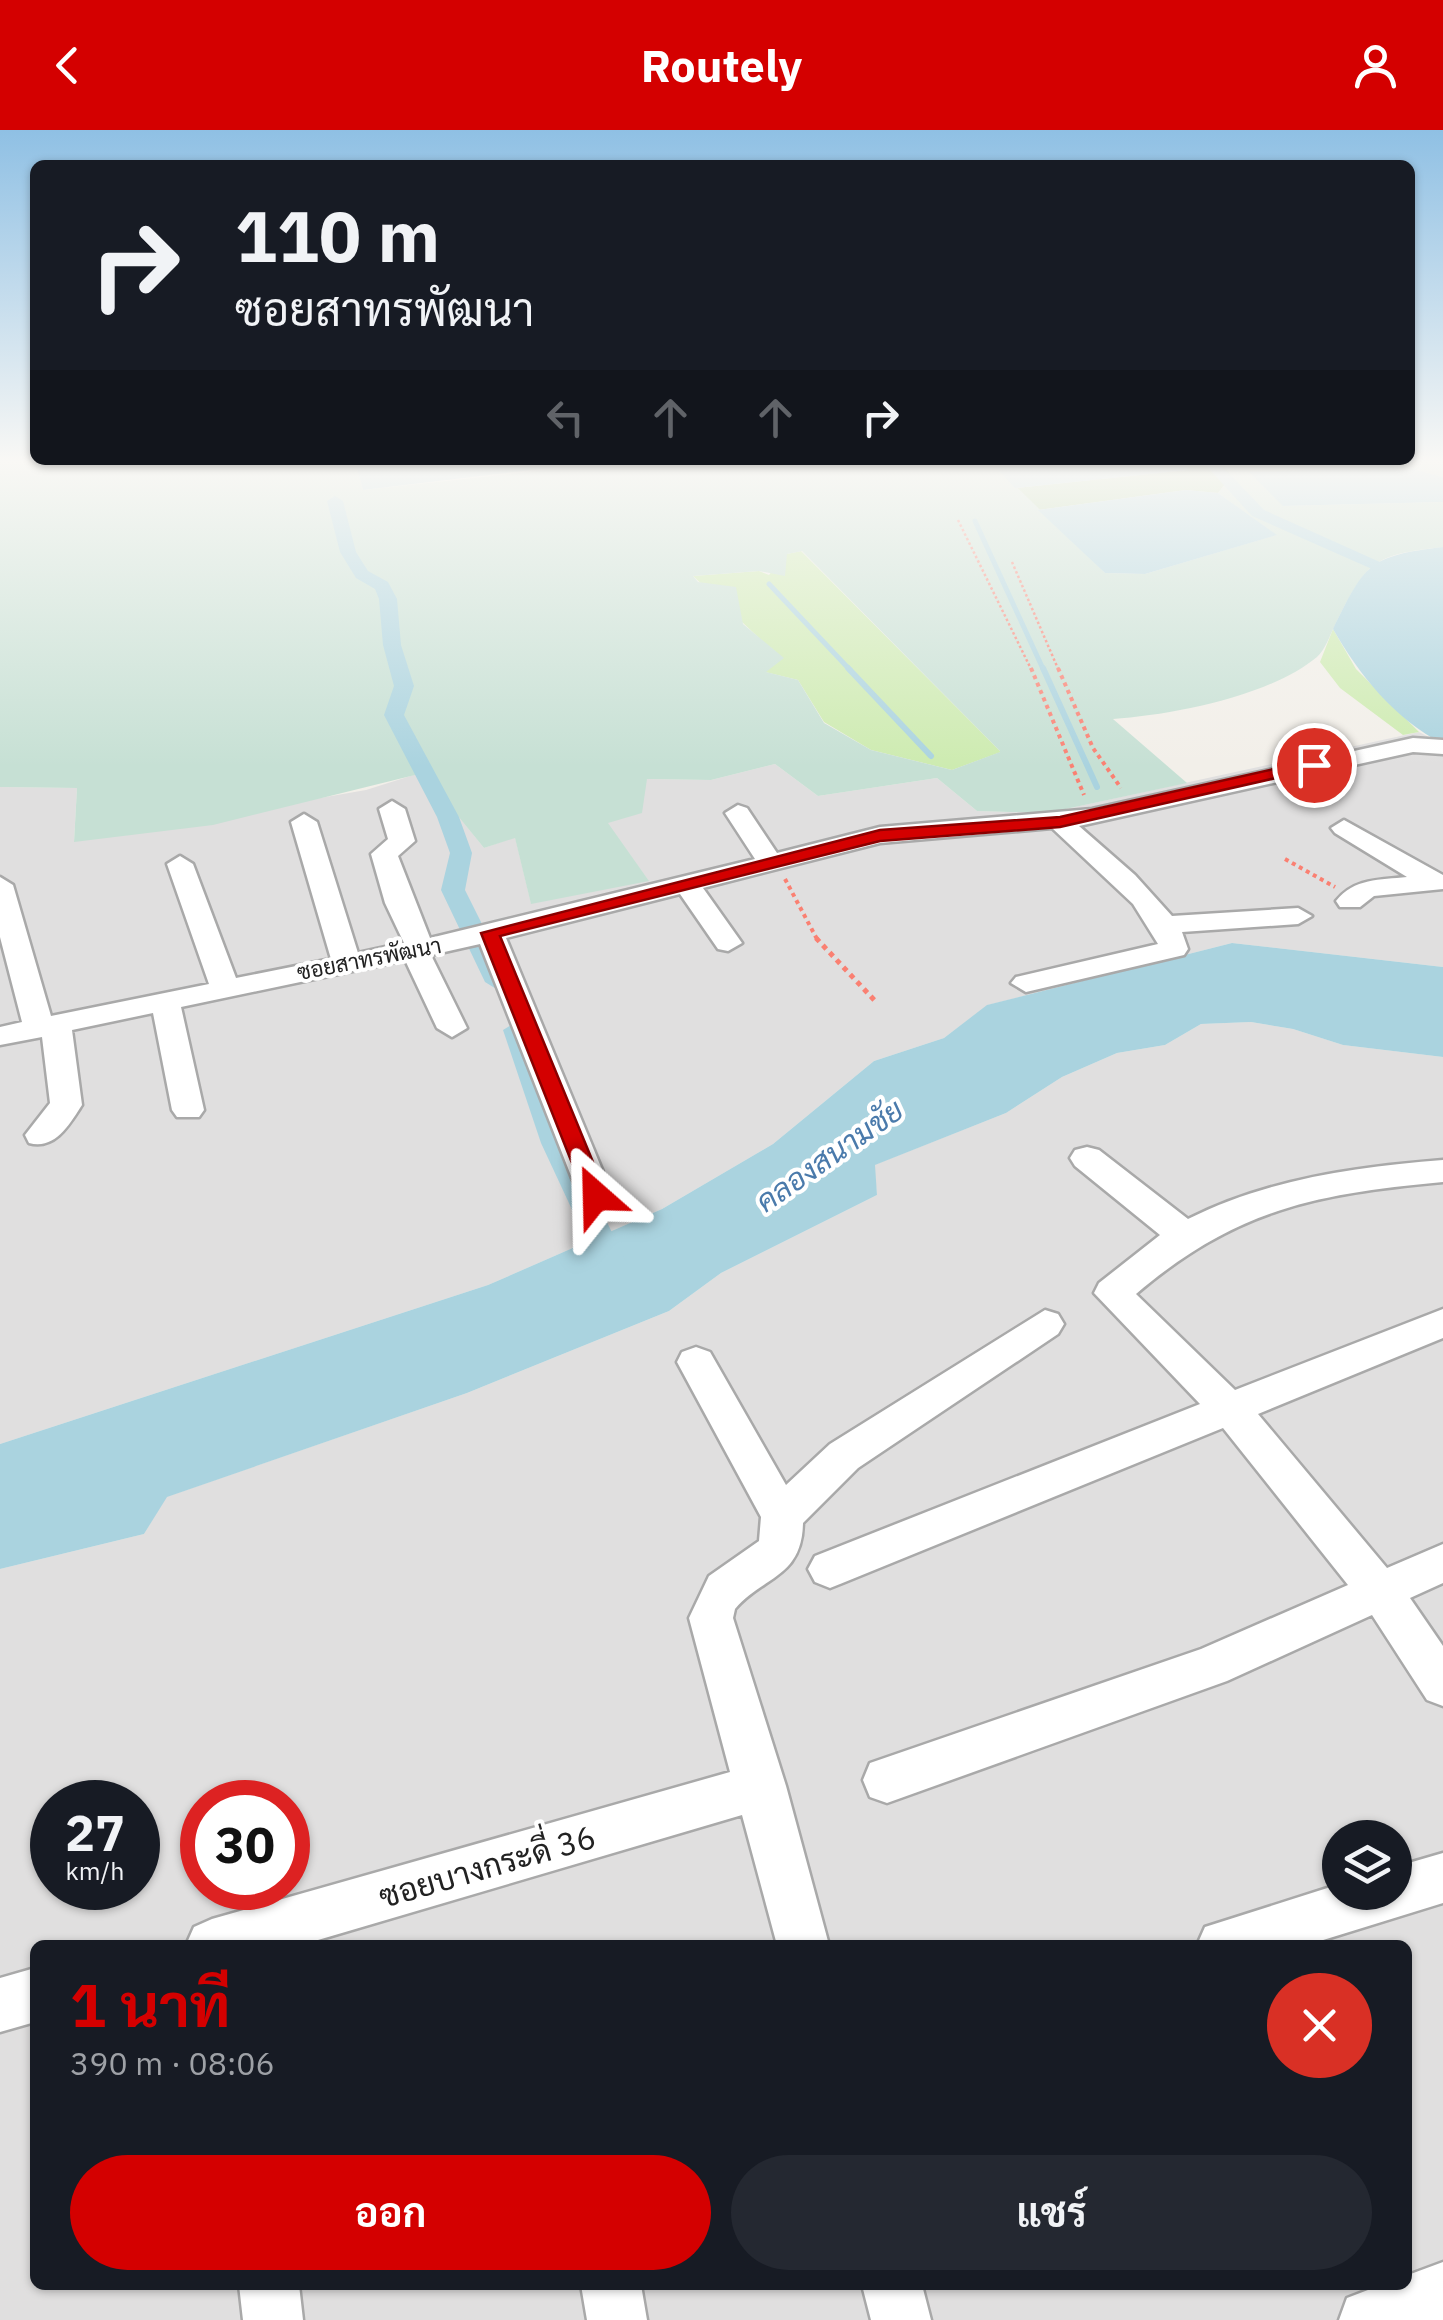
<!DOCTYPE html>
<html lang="th">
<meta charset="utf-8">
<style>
:root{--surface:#171b24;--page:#242831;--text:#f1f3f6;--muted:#9ea1a6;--accent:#d40000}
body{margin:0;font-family:"IBM Plex Sans",Sarabun,sans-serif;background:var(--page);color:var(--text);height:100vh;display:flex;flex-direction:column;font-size:38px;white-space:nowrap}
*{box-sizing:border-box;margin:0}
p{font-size:32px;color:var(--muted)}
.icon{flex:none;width:55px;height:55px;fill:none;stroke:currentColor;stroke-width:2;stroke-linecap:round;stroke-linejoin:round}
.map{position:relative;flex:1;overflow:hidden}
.sheet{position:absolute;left:30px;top:1810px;width:1382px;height:350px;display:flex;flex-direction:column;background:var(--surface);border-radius:15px;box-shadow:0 2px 8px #0004}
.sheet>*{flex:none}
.hud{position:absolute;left:30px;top:30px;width:1385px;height:305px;border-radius:15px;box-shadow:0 2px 8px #0004;background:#171b24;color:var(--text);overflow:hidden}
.controls{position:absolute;left:1322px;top:1690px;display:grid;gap:20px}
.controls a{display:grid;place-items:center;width:90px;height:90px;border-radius:50%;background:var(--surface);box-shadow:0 2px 8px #0004;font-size:50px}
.speed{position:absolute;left:30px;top:1650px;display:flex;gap:20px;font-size:50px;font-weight:700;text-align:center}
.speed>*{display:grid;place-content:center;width:130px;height:130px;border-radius:50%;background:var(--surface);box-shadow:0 2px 8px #0004;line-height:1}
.speed small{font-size:25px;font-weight:400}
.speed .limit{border:15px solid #d22;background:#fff;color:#111}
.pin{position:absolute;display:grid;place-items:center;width:85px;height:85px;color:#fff;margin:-42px;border:5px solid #fff;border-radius:50%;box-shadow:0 2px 10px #0007}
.me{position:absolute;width:110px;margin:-55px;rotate:335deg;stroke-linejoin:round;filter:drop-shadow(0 0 8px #0008)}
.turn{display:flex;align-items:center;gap:35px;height:210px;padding:0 40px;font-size:45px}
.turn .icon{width:130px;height:130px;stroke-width:2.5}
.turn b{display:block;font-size:70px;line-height:85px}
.lanes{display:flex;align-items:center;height:95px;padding:0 40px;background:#0003;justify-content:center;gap:50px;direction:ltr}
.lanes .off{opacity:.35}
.round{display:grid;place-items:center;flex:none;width:105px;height:105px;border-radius:52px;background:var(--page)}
.head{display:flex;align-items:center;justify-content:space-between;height:170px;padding:0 40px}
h1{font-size:60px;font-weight:700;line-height:75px;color:var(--accent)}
.button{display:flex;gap:20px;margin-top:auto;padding:20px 40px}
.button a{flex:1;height:115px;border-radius:60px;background:var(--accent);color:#fff;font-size:40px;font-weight:700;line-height:115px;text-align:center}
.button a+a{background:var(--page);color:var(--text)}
header{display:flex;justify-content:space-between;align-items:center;height:130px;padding:0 40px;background:var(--accent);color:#fff;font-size:45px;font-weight:700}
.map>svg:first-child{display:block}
.residential{fill:#e0dfdf;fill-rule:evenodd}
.grass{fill:#cdebb0}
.forest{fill:#add19e}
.wetland{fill:#c6e0d4;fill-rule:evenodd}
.water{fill:#aad3df}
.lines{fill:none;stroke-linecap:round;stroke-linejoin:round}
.stream-far1{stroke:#aad3df;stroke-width:5}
.stream{stroke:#aad3df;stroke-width:6}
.canal{fill:#aad3df;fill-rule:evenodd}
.minor-casing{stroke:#a9a9a9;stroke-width:5}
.path-far2{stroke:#fa8072;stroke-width:2.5;stroke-dasharray:2.5 2.5;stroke-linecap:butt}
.path-far1{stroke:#fa8072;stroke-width:4;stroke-dasharray:4 4;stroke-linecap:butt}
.path{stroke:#fa8072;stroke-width:5;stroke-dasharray:5 5;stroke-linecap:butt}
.minor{fill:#fff;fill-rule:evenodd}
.route{fill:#d40000;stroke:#8a0000;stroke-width:2.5}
.labels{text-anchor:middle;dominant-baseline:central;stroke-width:8;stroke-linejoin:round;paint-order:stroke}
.far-street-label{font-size:22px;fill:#222;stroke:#fff}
.water-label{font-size:30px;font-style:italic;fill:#4a7aab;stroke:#fff}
.near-street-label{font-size:32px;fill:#222;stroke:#fff}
</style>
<header><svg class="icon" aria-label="back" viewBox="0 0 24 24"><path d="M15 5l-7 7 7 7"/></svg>Routely<svg class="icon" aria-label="person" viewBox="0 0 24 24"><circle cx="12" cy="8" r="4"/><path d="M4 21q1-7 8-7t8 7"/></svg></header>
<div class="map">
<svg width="1443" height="2190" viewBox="0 0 1443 2190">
<rect width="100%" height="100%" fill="#f2efe9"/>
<!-- residential -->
<path class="residential" d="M1419,602L1443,614V837L1232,813L988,875L944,908L874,931L773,1014L662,1079L488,1155L0,1314V657L77,658L74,711L366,660L423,642L484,718L515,707L531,773L648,750L607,693L647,649L711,650L775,634L818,666L937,648L977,681L1047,683Z
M1251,892L1293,899L1343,915L1443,927V2190H0V1439L144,1404L166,1367L467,1263L669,1181L721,1143L877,1065L874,1035L1006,983L1062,947L1117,923L1165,915L1201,894ZM52,1672H138V1758H52ZM202,1672H288V1758H202ZM1340,1708H1395V1762H1340ZM35,1815H1408V2155H35Z"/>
<!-- grass -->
<path class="grass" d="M801,421L1001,622L952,640L871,620L824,592L798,550L765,542L759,508L693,446L759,441L769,445L787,424Z
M1333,499L1356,539L1419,602L1403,605L1340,558L1320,532Z"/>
<!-- forest -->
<path class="forest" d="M1186,331H1221L1232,346L1218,363L1186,360L1038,380L1015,358L1187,340Z"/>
<!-- wetland -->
<path class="wetland" d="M0,331H355L363,360L555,339L572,335L571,331H990L1105,443L1145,444L1276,405L1218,363L1231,346L1221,331H1443V347L1407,337L1283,376L1443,372V417C1372,425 1367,431 1335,495C1330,505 1325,520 1317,527C1270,566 1173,585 1113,589L1187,653L1047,683L977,681L937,648L818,666L775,634L711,650L647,649L642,683L608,693L649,751L531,774L515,708L484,718L423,643L213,695L74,712L77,658L0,657ZM802,421L1000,621V622L952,640L871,620L824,593L798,550L766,542L784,528L743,494L736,457L698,452L693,446L759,441L785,446L787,424Z"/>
<!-- water -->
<path class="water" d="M355,331H571L573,335L363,360Z
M990,331H1186L1189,335L1187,340L1015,358Z
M1407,337L1443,347V372L1283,376L1249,342Z
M1186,360L1218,363L1277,405L1145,444L1105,443L1038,380Z
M1443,417V614C1395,589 1359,545 1333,499C1365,434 1368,426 1443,417Z
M1232,813L1443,837V927L1343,915L1293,899L1251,892L1201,894L1165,915L1117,923L1062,947L1006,983L875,1035L877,1065L721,1143L669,1181L467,1263L167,1367L144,1404L0,1439V1314L488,1155L662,1079L773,1014L874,931L944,908L987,875Z"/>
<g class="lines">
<!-- stream-far1 -->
<path class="stream-far1" d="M975,391L1044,541
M769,454L851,541"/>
<!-- stream -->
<path class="stream" d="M848,538L931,626
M1043,538L1097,657"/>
<!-- canal -->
<path class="canal" d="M1202,331H1217L1264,380L1420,450L1406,454L1252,386Z
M335,366L343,371L356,422L368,441L388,452L397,469L401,515L414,556L404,585L459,687L472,723L465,760L511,852L507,857L498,860L485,852L441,760L450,723L437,687L384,585L394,556L383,515L379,469L375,459L356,448L340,422L327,371Z
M516,892L529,900L569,1013L628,1136L624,1144H602L541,1013L503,900Z"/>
<defs>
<path id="minor" d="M1413,608L1443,610V624L1413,622L1079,696L1135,745L1172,786L1298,778L1312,786L1298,794L1182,802L1188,819L1184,825L1026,862L1011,853L1016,847L1158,814L1133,774L1052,698L880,713L703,758L742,813L728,821L718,819L680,764L506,808L613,1066L608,1074H584L579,1066L480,814L431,825L467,898L452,907L437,898L405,830L181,877L204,980L199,987H177L172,980L153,883L72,900L82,975C69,995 55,1020 29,1013L25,1005L50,973L42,907L0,915V897L22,892L0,807V747L13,755L51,886L209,854L167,734L180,726L193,734L236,848L331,829L291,692L304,684L317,692L358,823L404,813L385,773L371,724L388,709L379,679L392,671L405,679L415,711L398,726L430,808L755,729L725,683L738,675L747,678L777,723L880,697L1092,679Z
M1344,690L1443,745V759L1374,766L1360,777H1340L1336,771C1354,748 1380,750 1407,747L1335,703L1331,698Z
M1087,1017L1099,1020L1188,1089C1267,1049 1356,1037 1443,1030V1052C1315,1064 1236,1079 1136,1164L1235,1260L1443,1179V1208L1258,1284L1387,1438L1443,1414V1453L1410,1468L1443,1516V1576L1427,1570L1372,1485L1227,1551L887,1673L870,1667L863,1650L870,1633L1201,1519L1348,1455L1223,1298L845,1452L830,1458L815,1452L808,1439L815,1426L1200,1274L1094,1163L1099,1153L1160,1105L1075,1036L1070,1028L1075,1020Z
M1045,1180L1058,1184L1064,1194L1058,1204L858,1338L803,1393C802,1448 763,1446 735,1479L733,1488L786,1656L829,1815H777L742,1685L301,1815H186L194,1797L212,1789L730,1642L689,1488L709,1446L759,1411L761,1387L677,1232L682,1222L696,1217L710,1222L786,1355L830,1314Z
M1443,1723V1773L1307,1815H1197L1205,1797L1340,1754V1762H1395V1737Z
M35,1838V1892L0,1902V1848Z
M1443,2132V2190H1339L1347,2168L1381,2155H1408V2145Z
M239,2155H299L303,2190H243Z
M581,2155H641L647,2190H587Z
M862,2155H922L931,2190H871Z"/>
</defs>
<!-- minor casing -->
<use href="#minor" class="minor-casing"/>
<!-- path-far2 -->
<path class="path-far2" d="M958,390L1032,541
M1012,432L1059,541"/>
<!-- path-far1 -->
<path class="path-far1" d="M1031,538L1084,665
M1058,538L1093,618L1121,658
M1285,729L1335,757
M785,749L818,811"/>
<!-- path -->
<path class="path" d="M816,808L877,873"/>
<!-- minor -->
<use href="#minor" class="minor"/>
</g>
<!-- sky -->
<linearGradient id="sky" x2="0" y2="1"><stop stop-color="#8fc0e4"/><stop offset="0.52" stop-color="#f9f8f5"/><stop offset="1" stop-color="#f9f8f5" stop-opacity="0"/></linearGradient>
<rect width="1443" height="637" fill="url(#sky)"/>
<!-- route -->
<path class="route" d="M1314,630L1320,632V638L1060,697L880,711L500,806L607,1066L596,1074L585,1066L481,803L880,700L1060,687Z"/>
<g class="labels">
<!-- far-street labels -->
<g class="far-street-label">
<text transform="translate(369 828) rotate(-11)">ซอยสาทรพัฒนา</text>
</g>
<!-- water labels -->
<g class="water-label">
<text transform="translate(829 1025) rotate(-35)">คลองสนามชัย</text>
</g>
<!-- near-street labels -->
<g class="near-street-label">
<text transform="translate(487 1736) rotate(-16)">ซอยบางกระดี่ 36</text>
</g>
</g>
</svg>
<div class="controls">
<a><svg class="icon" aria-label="layers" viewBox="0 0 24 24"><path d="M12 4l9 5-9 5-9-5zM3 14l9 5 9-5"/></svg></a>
</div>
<div class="speed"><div>27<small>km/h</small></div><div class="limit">30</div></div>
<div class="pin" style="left:1314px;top:635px;background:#d93025"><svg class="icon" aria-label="arrive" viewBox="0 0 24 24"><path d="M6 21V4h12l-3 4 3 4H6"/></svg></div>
<svg class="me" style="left:596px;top:1066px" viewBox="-20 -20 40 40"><path d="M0-17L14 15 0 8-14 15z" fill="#d40000" stroke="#fff" stroke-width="4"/></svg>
<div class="hud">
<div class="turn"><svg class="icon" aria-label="right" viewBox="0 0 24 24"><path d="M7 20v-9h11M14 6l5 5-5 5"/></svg><div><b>110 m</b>ซอยสาทรพัฒนา</div></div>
<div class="lanes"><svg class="icon off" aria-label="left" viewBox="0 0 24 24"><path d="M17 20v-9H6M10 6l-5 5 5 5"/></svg><svg class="icon off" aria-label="ahead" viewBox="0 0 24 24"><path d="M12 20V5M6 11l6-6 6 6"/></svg><svg class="icon off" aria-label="ahead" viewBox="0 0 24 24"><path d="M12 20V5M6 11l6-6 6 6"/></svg><svg class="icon" aria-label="right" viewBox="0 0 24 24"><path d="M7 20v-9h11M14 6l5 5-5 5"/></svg></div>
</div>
<section class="sheet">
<div class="head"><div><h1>1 นาที</h1><p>390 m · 08:06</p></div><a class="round" style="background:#d93025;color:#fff"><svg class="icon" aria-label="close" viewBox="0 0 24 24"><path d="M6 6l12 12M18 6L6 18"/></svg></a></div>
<div class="button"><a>ออก</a><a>แชร์</a></div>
</section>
</div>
